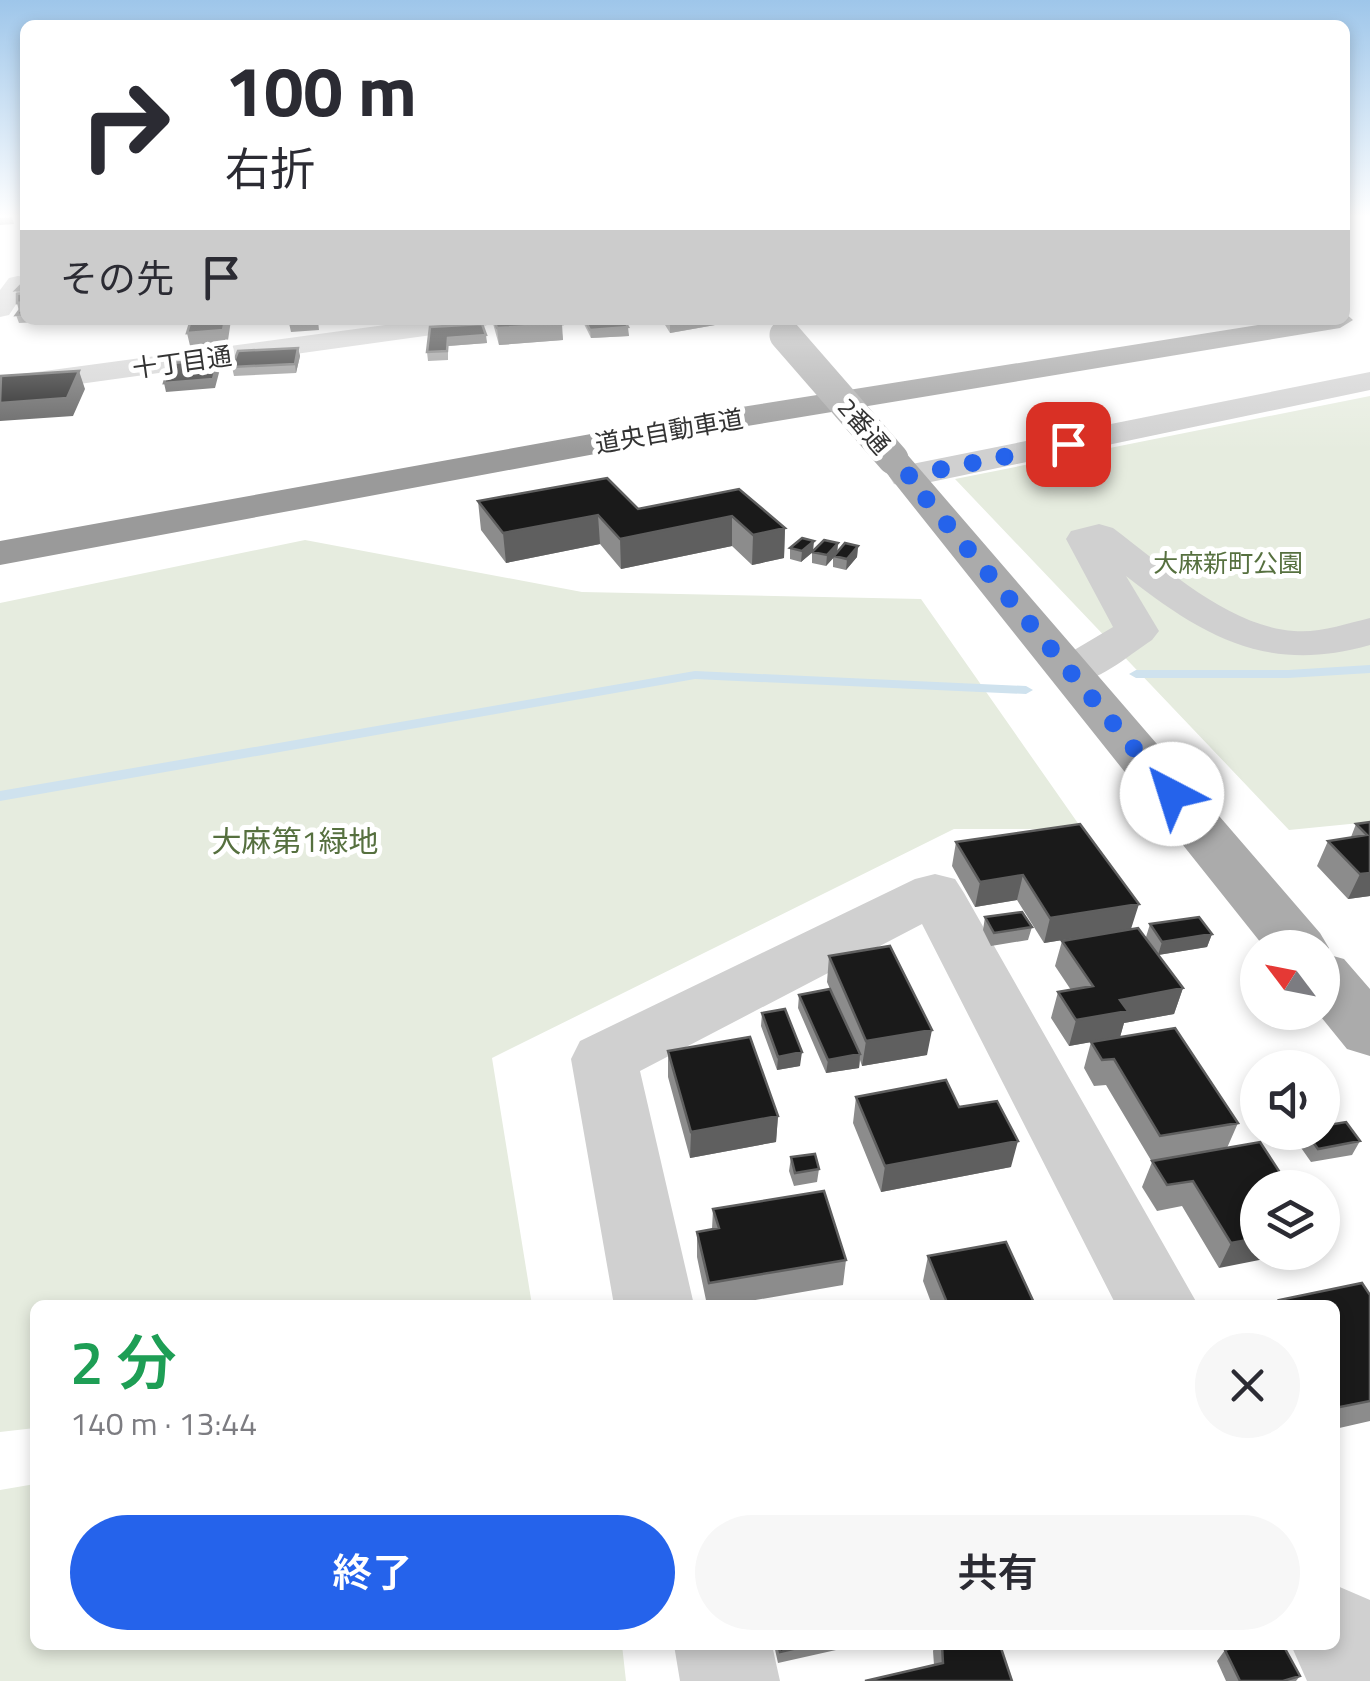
<!DOCTYPE html>
<html lang="ja">
<meta charset="utf-8">
<style>
:root{--surface:#fff;--page:#f7f7f7;--text:#2b2b33;--muted:#7c7c81;--accent:#2563eb}
body{margin:0;font-family:"Titillium Web","Noto Sans JP",sans-serif;background:var(--page);color:var(--text);height:100vh;display:flex;flex-direction:column;font-size:38px;white-space:nowrap}
*{box-sizing:border-box;margin:0}
p{font-size:32px;color:var(--muted)}
.icon{flex:none;width:55px;height:55px;fill:none;stroke:currentColor;stroke-width:2;stroke-linecap:round;stroke-linejoin:round}
.map{position:relative;flex:1;overflow:hidden}
.drawer{position:absolute;left:30px;top:1300px;width:1310px;height:350px;display:flex;flex-direction:column;background:var(--surface);border-radius:15px;box-shadow:0 5px 15px #0003}
.drawer>*{flex:none}
.hud{position:absolute;left:20px;top:20px;width:1330px;height:305px;border-radius:15px;box-shadow:0 5px 15px #0003;background:#fff;color:var(--text);overflow:hidden}
.needle{width:65px;rotate:302deg}
.controls{position:absolute;left:1240px;top:930px;display:grid;gap:20px}
.controls a{display:grid;place-items:center;width:100px;height:100px;border-radius:50%;background:var(--surface);box-shadow:0 5px 15px #0003;font-size:50px}
.pin{position:absolute;display:grid;place-items:center;width:85px;height:85px;color:#fff;margin:-42px;border-radius:20px;box-shadow:0 5px 15px #0006}
.me{position:absolute;width:110px;margin:-55px;rotate:320deg;stroke-linejoin:round;filter:drop-shadow(0 0 8px #0008)}
.turn{display:flex;align-items:center;gap:35px;height:210px;padding:0 40px;font-size:45px}
.turn .icon{width:130px;height:130px;stroke-width:2.5}
.turn b{display:block;font-size:70px;line-height:85px}
.then{display:flex;align-items:center;height:95px;padding:0 40px;background:#0003;gap:20px;font-size:38px}
.round{display:grid;place-items:center;flex:none;width:105px;height:105px;border-radius:52px;background:var(--page)}
.headline{display:flex;align-items:center;justify-content:space-between;height:170px;padding:0 40px}
h1{font-size:60px;font-weight:600;line-height:75px;color:#1e9e55}
.button{display:flex;gap:20px;margin-top:auto;padding:20px 40px}
.button a{flex:1;height:115px;border-radius:60px;background:var(--accent);color:#fff;font-size:40px;font-weight:600;line-height:115px;text-align:center}
.button a+a{background:var(--page);color:var(--text)}
.map>svg:first-child{display:block}
.green{fill:#e6ecdf}
.lines{fill:none;stroke-linecap:round;stroke-linejoin:round}
.stream{fill:#cfe2ee;fill-rule:evenodd}
.minor{fill:#d0d0d0;fill-rule:evenodd}
.major{fill:#ababab;fill-rule:evenodd}
.highway{fill:#9a9a9a;fill-rule:evenodd}
.major-bridge{stroke:#ababab;stroke-width:31}
.wall{fill:#8c8c8c}
.shaded-wall{fill:#5f5f5f}
.building{fill:#1a1a1a;stroke:#5f5f5f;stroke-width:2.5}
.route{stroke:#2563eb;stroke-width:18;stroke-dasharray:0 32.4}
.labels{text-anchor:middle;dominant-baseline:central;stroke-width:10;stroke-linejoin:round;paint-order:stroke}
.far-street-label{font-size:25px;fill:#333;stroke:#fff}
.far-park-label{font-size:25px;fill:#56703f;stroke:#fff}
.park-label{font-size:30px;fill:#56703f;stroke:#fff}
</style>
<div class="map">
<svg width="1370" height="1681" viewBox="0 0 1370 1681">
<rect width="100%" height="100%" fill="#fff"/>
<!-- green -->
<path class="green" d="M1370,396V822L1289,830L955,479Z
M305,540L582,592L921,599L1082,829H954L492,1058L532,1305H35V1428L0,1432V603Z
M35,1484V1645H622L626,1681H0V1490Z"/>
<g class="lines">
<!-- stream -->
<path class="stream" d="M1370,665V673L1288,678H1136L1129,674L1136,670H1288Z
M695,671L1026,686L1033,690L1026,694L695,679L0,801V791Z"/>
<!-- minor -->
<path class="minor" d="M18,276L25,277V291L9,315L0,317V290L9,278Z
M422,320H495L482,328L0,395V377Z
M1370,372V390L907,487L894,484L889,476L894,468L907,465Z
M1099,524L1113,528C1164,566 1227,626 1294,631C1320,633 1345,624 1370,618V645C1269,674 1205,638 1126,576L1159,631L1152,640C1123,659 1090,691 1054,682L1047,672L1054,662L1113,627L1066,539L1071,531Z
M935,874L955,879L964,893L1198,1305H1116L922,924L640,1071L694,1305H614L571,1059L580,1041L915,879Z
M1335,1585L1370,1600V1681H1307L1291,1645H1335Z
M674,1645H772L780,1681H680Z"/>
<!-- major -->
<path class="major" d="M893,449L905,452L1320,933L1329,948L1326,954L1344,959L1370,989V1056L1347,1049L1317,1012H1322V948H1265L881,466L876,459L881,452Z"/>
<!-- highway -->
<path class="highway" d="M1345,313L1353,320L1340,328L729,429L0,565V541L729,409L1289,320H1345Z"/>
<!-- major-bridge -->
<path class="major-bridge" d="M785,335L893,459"/>
</g>
<!-- wall -->
<path class="wall" d="M25,281V320L57,321L19,323L16,315L19,311L16,290Z
M492,320H560L563,340L499,345Z
M582,320H624L629,336L591,338Z
M662,320H715V325L670,333Z
M836,320H886L844,324Z
M482,324L487,343L448,346V360L428,361L427,352Z
M298,348L300,356L296,373L234,376L232,367Z
M739,489L785,528L784,558L752,565L732,546L621,569L600,544L506,563L481,530L478,501L638,509Z
M838,543L837,552L858,546L857,557L846,570L833,567V558L826,566L812,563V552L801,562L790,559V548L813,551Z
M1370,822V896L1348,899L1317,866L1328,841L1351,837L1356,824Z
M956,842L1146,937L1150,924L1212,934L1207,947L1158,955L1183,988L1174,1014L1124,1023L1120,1037L1238,1123L1227,1148L1290,1188L1219,1268L1182,1206L1157,1211L1142,1187L1152,1162L1106,1085L1094,1086L1084,1068L1091,1042L1069,1046L1051,1018L1058,992L1071,990L1055,966L1062,941L1094,935L1044,943L1017,900L975,907L952,866Z
M985,917L1032,927L1028,940L991,946L983,930Z
M829,956L927,1055L862,1066L860,1060L859,1068L826,1073L798,1008L799,995L830,989L827,982Z
M762,1013L800,1066L777,1070L761,1026Z
M668,1051L778,1116L776,1142L690,1158L668,1077Z
M856,1097L1011,1167L881,1192L853,1123Z
M1302,1132H1322L1360,1141L1352,1155L1311,1162L1297,1142Z
M791,1157L819,1169L817,1182L794,1186L789,1171Z
M713,1209L846,1260L843,1285L727,1305H707L697,1257V1232L712,1229Z
M928,1256L1035,1305H932L923,1281Z
M1370,1295V1421L1335,1429V1305H1277L1279,1300Z
M774,1645H837L836,1650L778,1663Z
M935,1645H1000L934,1665L933,1651Z
M1225,1650L1300,1676L1296,1681H1226L1217,1661Z"/>
<!-- shaded-wall -->
<path class="shaded-wall" d="M12,217L14,224L0,225V218Z
M25,302V310L19,311L17,303Z
M225,320H231L227,347L191,350L187,333Z
M697,320H715V325L670,333V324Z
M318,321L319,330L291,332L289,323Z
M562,324L563,340L499,345L497,328Z
M628,327L629,336L591,338L590,330Z
M486,335L487,343L448,346V360V338Z
M298,348L300,356L296,373L295,364Z
M218,360L220,369L215,388L166,392L164,383Z
M79,371L85,389L73,416L0,421V403Z
M598,515L600,544L506,563L503,533Z
M732,516V546L621,569L620,539Z
M785,528L784,558L752,565L753,535Z
M814,541L813,552L801,562L802,551Z
M838,543L837,554L826,566L827,555Z
M858,546L857,557L846,570L847,559Z
M1370,873V896L1348,899L1360,874Z
M1023,875L1017,900L975,907L980,882Z
M1139,904L1131,929L1044,943L1050,918Z
M1212,934L1207,947L1158,955L1162,942Z
M1183,988L1174,1014L1124,1023L1120,1037L1069,1046L1076,1020L1120,1000Z
M932,1030L927,1055L862,1066L866,1041Z
M802,1052L800,1066L777,1070L778,1057Z
M860,1054L859,1068L826,1073L828,1060Z
M778,1116L776,1142L690,1158L691,1132Z
M1018,1141L1011,1167L881,1192L885,1166Z
M1258,1238V1252H1299L1219,1268L1231,1243Z"/>
<!-- building -->
<path class="building" d="M25,281V289L16,290Z
M25,293V302L17,303V294Z
M25,307V314L16,315L21,308Z
M191,320H225L223,330L187,333Z
M289,320H318V321L289,323Z
M494,320H560L562,324L497,328Z
M585,320H624L628,327L590,330Z
M667,320H697L670,324Z
M482,324L486,335L448,338L447,351L427,352L430,327Z
M298,348L295,364L232,367L238,351Z
M218,360L213,379L164,383L170,363Z
M79,371L67,398L0,403L1,376Z
M607,478L638,509L739,489L785,528L753,535L732,516L620,539L598,515L503,533L478,501Z
M802,538L814,541L802,551L790,548Z
M824,540L838,543L827,555L812,552Z
M845,543L858,546L847,559L834,556Z
M1370,822V873L1360,874L1328,841L1367,835L1356,824Z
M1080,824L1139,904L1050,918L1023,875L980,882L956,842Z
M1022,912L1032,927L994,933L985,917Z
M1199,917L1212,934L1162,942L1150,924Z
M1138,928L1183,988L1120,1000L1128,1011L1076,1020L1058,992L1093,986L1062,941Z
M890,946L932,1030L866,1041L829,956Z
M830,989L860,1054L828,1060L799,995Z
M785,1009L802,1052L778,1057L762,1013Z
M1175,1028L1238,1123L1160,1136L1114,1059L1102,1060L1091,1042Z
M750,1037L778,1116L691,1132L668,1051Z
M946,1080L959,1107L997,1101L1018,1141L885,1166L856,1097Z
M1346,1122L1360,1141L1318,1149L1306,1132H1322V1126Z
M1260,1142L1290,1188H1258V1238L1231,1243L1193,1181L1167,1185L1152,1161Z
M815,1154L819,1169L795,1173L791,1157Z
M824,1191L846,1260L709,1283L697,1232L719,1228L713,1209Z
M1006,1242L1035,1305H948L928,1256Z
M1362,1283L1370,1295V1401L1335,1408V1305H1282L1279,1300Z
M778,1645H810L780,1652Z
M942,1645H1000L1012,1681H865L943,1663Z
M1242,1645H1283L1300,1676L1283,1681H1240L1225,1650Z"/>
<!-- sky -->
<linearGradient id="sky" x2="0" y2="1"><stop stop-color="#9ec6ea"/><stop offset="0.48" stop-color="#fff"/><stop offset="1" stop-color="#fff" stop-opacity="0"/></linearGradient>
<rect width="1370" height="451" fill="url(#sky)"/>
<g class="lines">
<!-- route -->
<path class="route" d="M1068,444L907,476L1172,794"/>
</g>
<g class="labels">
<!-- far-street labels -->
<g class="far-street-label">
<text transform="translate(182 362) rotate(-8)">十丁目通</text>
<text transform="translate(864 426) rotate(49)">2番通</text>
<text transform="translate(669 431) rotate(-10)">道央自動車道</text>
</g>
<!-- far-park labels -->
<g class="far-park-label">
<text x="1228" y="563">大麻新町公園</text>
</g>
<!-- park labels -->
<g class="park-label">
<text x="295" y="841">大麻第1緑地</text>
</g>
</g>
</svg>
<div class="controls">
<a><svg class="needle" viewBox="-14 -14 28 28"><path d="M0-13l5 13h-10z" fill="#e53935"/><path d="M0 13l5-13h-10z" fill="#7c7c81"/></svg></a>
<a><svg class="icon" aria-label="sound" viewBox="0 0 24 24"><path d="M4 9h4l5-4v14l-5-4H4zM17 9q2 3 0 6"/></svg></a>
<a><svg class="icon" aria-label="layers" viewBox="0 0 24 24"><path d="M12 4l9 5-9 5-9-5zM3 14l9 5 9-5"/></svg></a>
</div>
<div class="pin" style="left:1068px;top:444px;background:#d93025"><svg class="icon" aria-label="arrive" viewBox="0 0 24 24"><path d="M6 21V4h12l-3 4 3 4H6"/></svg></div>
<svg class="me" style="left:1172px;top:794px" viewBox="-20 -20 40 40"><circle r="19" fill="#fff"/><path d="M0-13L10 11 0 6-10 11z" fill="#2563eb"/></svg>
<div class="hud">
<div class="turn"><svg class="icon" aria-label="right" viewBox="0 0 24 24"><path d="M7 20v-9h11M14 6l5 5-5 5"/></svg><div><b>100 m</b>右折</div></div>
<div class="then">その先<svg class="icon" aria-label="arrive" viewBox="0 0 24 24"><path d="M6 21V4h12l-3 4 3 4H6"/></svg></div>
</div>
<section class="drawer">
<div class="headline"><div><h1>2 分</h1><p>140 m · 13:44</p></div><a class="round"><svg class="icon" aria-label="close" viewBox="0 0 24 24"><path d="M6 6l12 12M18 6L6 18"/></svg></a></div>
<div class="button"><a>終了</a><a>共有</a></div>
</section>
</div>
